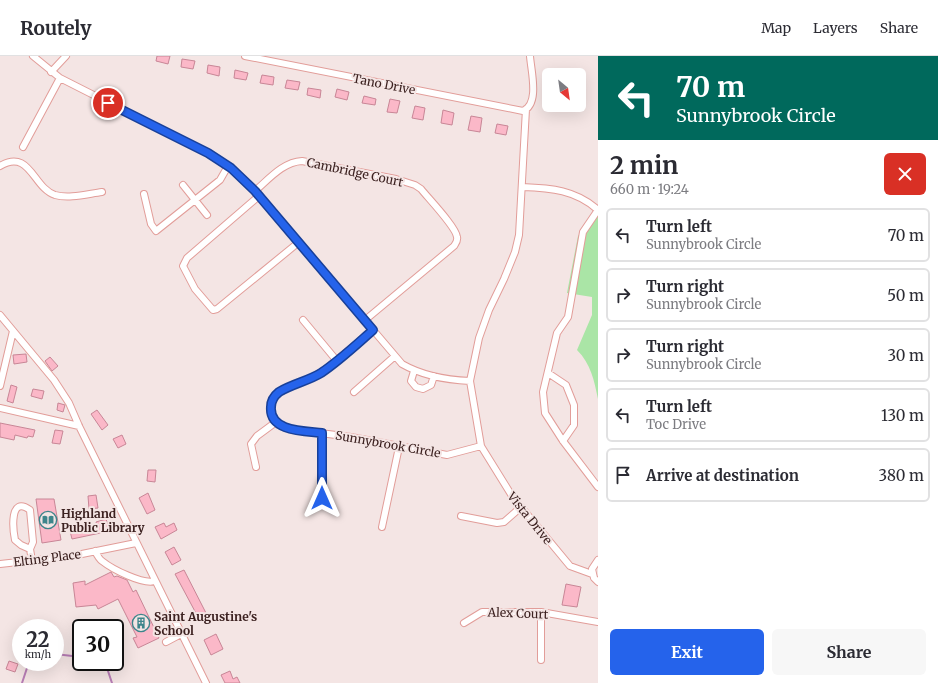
<!DOCTYPE html>
<meta charset="utf-8">
<style>
:root{--surface:#fff;--page:#f7f7f7;--text:#2b2b33;--muted:#7c7c81;--line:#e1e1e2;--accent:#2563eb}
body{margin:0;font-family:Merriweather,serif;background:var(--page);color:var(--text);height:100vh;display:flex;flex-direction:column;font-size:15px;white-space:nowrap}
*{box-sizing:border-box;margin:0}
p{font-size:13px;color:var(--muted)}
.icon{flex:none;width:22px;height:22px;fill:none;stroke:currentColor;stroke-width:2;stroke-linecap:round;stroke-linejoin:round}
.map{position:relative;flex:1;overflow:hidden}
.panel{display:flex;flex-direction:column;background:var(--surface);width:340px}
.panel>*{flex:none}
.banner{background:#00695c;color:#fff;overflow:hidden}
.needle{width:26px;rotate:151deg}
.controls{position:absolute;left:542px;top:12px;display:grid;gap:8px}
.controls a{display:grid;place-items:center;width:44px;height:44px;border-radius:6px;background:var(--surface);box-shadow:0 4px 16px #0002;font-size:20px}
.speed{position:absolute;left:12px;top:563px;display:flex;gap:8px;font-size:20px;font-weight:700;text-align:center}
.speed>*{display:grid;place-content:center;width:52px;height:52px;border-radius:50%;background:var(--surface);box-shadow:0 4px 16px #0002;line-height:1}
.speed small{font-size:10px;font-weight:400}
.speed .limit{border:2px solid #111;border-radius:6px;background:#fff;color:#111}
.pin{position:absolute;display:grid;place-items:center;width:34px;height:34px;color:#fff;margin:-17px;border:2px solid #fff;border-radius:50%;box-shadow:0 1px 4px #0007}
.me{position:absolute;width:44px;margin:-22px;rotate:0deg;stroke-linejoin:round;filter:drop-shadow(0 0 3px #0008)}
.turn{display:flex;align-items:center;gap:14px;height:84px;padding:0 12px;font-size:18px}
.turn .icon{width:52px;height:52px;stroke-width:2.5}
.turn b{display:block;font-size:28px;line-height:34px}
.round{display:grid;place-items:center;flex:none;width:42px;height:42px;border-radius:6px;background:var(--page)}
.head{display:flex;align-items:center;justify-content:space-between;height:68px;padding:0 12px}
h1{font-size:24px;font-weight:700;line-height:30px}
.button{display:flex;gap:8px;margin-top:auto;padding:8px 12px}
.button a{flex:1;height:46px;border-radius:6px;background:var(--accent);color:#fff;font-size:16px;font-weight:700;line-height:46px;text-align:center}
.button a+a{background:var(--page);color:var(--text)}
ul{padding:0;list-style:none}
li{display:flex;align-items:center;gap:12px;height:54px;margin:0 8px 6px;padding:0 4px;border:2px solid var(--line);border-radius:6px}
li div{flex:1}
li b{display:block;font-size:15px}
li em{font-style:normal}
header{display:flex;align-items:center;gap:24px;box-sizing:border-box;height:56px;padding:0 20px;background:var(--surface);border-bottom:1px solid var(--line)}
header strong{font-size:19px}
nav{display:flex;gap:22px;margin-inline-start:auto;font-size:14px}
main{display:flex;flex:1;min-height:0}
.map>svg:first-child{display:block}
.green{fill:#aae5a6}
.lines{fill:none;stroke-linecap:round;stroke-linejoin:round}
.stream{stroke:#b77db5;stroke-width:2}
.building{fill:#fbb8c8;stroke:#c88696}
.minor-casing{stroke:#e29d99;stroke-width:8}
.minor{stroke:#fff;stroke-width:6}
.route-casing{stroke:#184099;stroke-width:10}
.route{stroke:#2563eb;stroke-width:7}
.labels{text-anchor:middle;dominant-baseline:central;stroke-width:4;stroke-linejoin:round;paint-order:stroke}
.street-label{font-size:12px;fill:#3c2120;stroke:#f4e5e4}
.poi-label{font-size:12px;font-weight:bold;fill:#3c2120;stroke:#f4e5e4;text-anchor:start}
</style>
<header>
<strong>Routely</strong>
<nav><a>Map</a><a>Layers</a><a>Share</a></nav>
</header>
<main>
<div class="map">
<svg width="598" height="627" viewBox="0 0 598 627">
<rect width="100%" height="100%" fill="#f4e5e4"/>
<!-- green -->
<path class="green" d="M598,156V343C594,324 591,308 577,294L592,259V241L567,237L578,180Z"/>
<g class="lines">
<!-- stream -->
<path class="stream" d="M55,598L81,601
M105,606L112,627
M22,627L29,606"/>
</g>
<!-- building -->
<path class="building" d="M157,0H170L168,8L156,5Z
M182,3L195,5L193,13L181,11Z
M208,9L220,11L219,20L207,17Z
M235,14L248,17L246,24L234,22Z
M262,19L274,21L273,29L260,27Z
M287,24L300,26L298,34L285,32Z
M308,32L321,34L320,42L307,39Z
M337,33L349,36L347,44L335,41Z
M364,40L376,43L375,49L362,47Z
M390,43L400,45L397,57L387,56Z
M415,50L425,52L423,64L412,62Z
M443,54L454,57L452,69L441,67Z
M471,60L482,62L480,76L468,74Z
M497,68L508,70L506,79L495,77Z
M26,298L27,306L14,308L13,299Z
M50,301L58,310L52,315L45,305Z
M11,329L17,331L13,347L7,345Z
M33,333L44,335L42,343L31,340Z
M58,347L65,349L63,356L57,354Z
M97,354L108,369L102,374L91,358Z
M0,367L35,374L33,381L28,380L27,382L15,379L14,384L0,381Z
M55,374L63,375L60,388L52,387Z
M122,379L126,388L118,392L113,383Z
M148,414H156L155,426L147,425Z
M148,437L155,454L147,458L139,442Z
M96,439L98,452L89,453L88,440Z
M36,443H54L61,484L42,487Z
M106,463L110,475L72,483L70,475L81,472L82,474L97,470L96,466Z
M164,467L166,471L174,467L177,474L161,483L155,471Z
M174,491L181,504L172,509L165,496Z
M184,514L206,557L198,561L175,518Z
M111,516L114,521L117,520L127,524L133,536L136,534L159,582L138,592L133,582L137,581L118,543L98,553L96,549L76,551L73,527L85,525V529Z
M566,528L581,531L577,551L562,549Z
M216,578L223,593L211,599L204,584Z
M9,605L18,608L15,616L6,613Z
M230,615L233,623L237,621L240,627H225L221,619Z"/>
<g class="lines">
<defs>
<path id="minor" d="M33,0L60,22L208,97L231,112L255,135L402,308C423,320 447,324 470,325L481,390L512,440L570,510L592,518
M245,0L523,55C540,48 531,15 530,0
M51,16L66,0
M23,91L60,22
M0,110C30,92 33,132 55,139C69,143 87,138 102,136
M183,129L207,159
M522,131C551,132 576,134 598,154
M255,135C269,123 283,106 302,105L396,123L415,129L421,133C428,142 456,171 457,181C458,185 456,187 454,190L364,265
M144,138L151,168L156,175L220,124L228,110
M259,140L187,202L183,210L195,233L213,254L217,253L299,186
M598,154L583,176L568,261L557,277L543,336L545,357L563,385L598,431
M0,259L54,324L69,347L79,370L206,627
M303,264L337,305
M373,274L326,313L315,320L285,333L276,339L271,346L270,354L276,366L290,373L351,381L447,399L481,390
M414,315L411,325L416,331L423,333L431,329L434,320
M548,317L566,329L574,349V369L563,385
M470,325L479,282L489,254L504,223L515,196L519,179L526,53
M0,330L13,275
M354,336L395,300
M0,352L79,370
M256,411L251,388L257,380L276,366
M322,442V377
M461,460L497,467L504,466L520,452
M382,471L399,391
M30,493L21,489L15,484C13,474 9,439 30,454L33,486L30,493L32,505
M95,495C97,499 99,503 102,505C112,513 143,529 155,525
M598,504L592,513L594,522L598,526
M0,508L72,500L136,487
M464,567L482,556H541L598,566
M166,586L181,578
M541,604V556"/>
</defs>
<!-- minor casing -->
<use href="#minor" class="minor-casing"/>
<!-- minor -->
<use href="#minor" class="minor"/>
</g>
<g class="lines">
<defs>
<path id="route" d="M108,47L208,97L231,112L255,135L373,274C356,289 339,305 321,317C308,325 292,328 279,336C274,340 271,345 271,351C269,376 305,375 322,377V442"/>
</defs>
<!-- route casing -->
<use href="#route" class="route-casing"/>
<!-- route -->
<use href="#route" class="route"/>
</g>
<!-- icons -->
<defs>
<symbol id="library-ring" viewBox="-11 -11 22 22"><circle r="9.5" fill="#f4e5e4" stroke="#3d858b" stroke-width="1.5"/><path d="M-6-4Q-3-5.5-.7-3.5V5Q-3 3-6 4ZM6-4Q3-5.5 .7-3.5V5Q3 3 6 4Z" fill="#3d858b"/></symbol>
<symbol id="building-ring" viewBox="-11 -11 22 22"><circle r="9.5" fill="#f4e5e4" stroke="#3d858b" stroke-width="1.5"/><path d="M-4-6H4V6H1V3H-1V6H-4ZM-2.5-4.3h1.7v1.8h-1.7ZM.8-4.3h1.7v1.8H.8ZM-2.5-1h1.7V.8h-1.7ZM.8-1h1.7V.8H.8Z" fill="#3d858b"/></symbol>
</defs>
<g fill-rule="evenodd">
<use href="#library-ring" x="38" y="454" width="20" height="20"/>
<use href="#building-ring" x="131" y="557" width="20" height="20"/>
</g>
<g class="labels">
<!-- street labels -->
<g class="street-label">
<text transform="translate(384 28) rotate(11)">Tano Drive</text>
<text transform="translate(355 116) rotate(12)">Cambridge Court</text>
<text transform="translate(388 388) rotate(10)">Sunnybrook Circle</text>
<text transform="translate(530 462) rotate(51)">Vista Drive</text>
<text transform="translate(47 502) rotate(-7)">Elting Place</text>
<text transform="translate(518 557) rotate(2)">Alex Court</text>
</g>
<!-- poi labels -->
<g class="poi-label">
<text x="61" y="457">Highland<tspan x="61" dy="14">Public Library</tspan></text>
<text x="154" y="560">Saint Augustine's<tspan x="154" dy="14">School</tspan></text>
</g>
</g>
</svg>
<div class="controls">
<a><svg class="needle" viewBox="-14 -14 28 28"><path d="M0-13l5 13h-10z" fill="#e53935"/><path d="M0 13l5-13h-10z" fill="#7c7c81"/></svg></a>
</div>
<div class="speed"><div>22<small>km/h</small></div><div class="limit">30</div></div>
<div class="pin" style="left:108px;top:47px;background:#d93025"><svg class="icon" aria-label="arrive" viewBox="0 0 24 24"><path d="M6 21V4h12l-3 4 3 4H6"/></svg></div>
<svg class="me" style="left:322px;top:442px" viewBox="-20 -20 40 40"><path d="M0-17L14 15 0 8-14 15z" fill="#2563eb" stroke="#fff" stroke-width="4"/></svg>
</div>
<section class="panel">
<div class="banner">
<div class="turn"><svg class="icon" aria-label="left" viewBox="0 0 24 24"><path d="M17 20v-9H6M10 6l-5 5 5 5"/></svg><div><b>70 m</b>Sunnybrook Circle</div></div>
</div>
<div class="head"><div><h1>2 min</h1><p>660 m · 19:24</p></div><a class="round" style="background:#d93025;color:#fff"><svg class="icon" aria-label="close" viewBox="0 0 24 24"><path d="M6 6l12 12M18 6L6 18"/></svg></a></div>
<ul>
<li><svg class="icon" aria-label="left" viewBox="0 0 24 24"><path d="M17 20v-9H6M10 6l-5 5 5 5"/></svg><div><b>Turn left</b><p>Sunnybrook Circle</p></div><em>70 m</em></li>
<li><svg class="icon" aria-label="right" viewBox="0 0 24 24"><path d="M7 20v-9h11M14 6l5 5-5 5"/></svg><div><b>Turn right</b><p>Sunnybrook Circle</p></div><em>50 m</em></li>
<li><svg class="icon" aria-label="right" viewBox="0 0 24 24"><path d="M7 20v-9h11M14 6l5 5-5 5"/></svg><div><b>Turn right</b><p>Sunnybrook Circle</p></div><em>30 m</em></li>
<li><svg class="icon" aria-label="left" viewBox="0 0 24 24"><path d="M17 20v-9H6M10 6l-5 5 5 5"/></svg><div><b>Turn left</b><p>Toc Drive</p></div><em>130 m</em></li>
<li><svg class="icon" aria-label="arrive" viewBox="0 0 24 24"><path d="M6 21V4h12l-3 4 3 4H6"/></svg><div><b>Arrive at destination</b></div><em>380 m</em></li>
</ul>
<div class="button"><a>Exit</a><a>Share</a></div>
</section>
</main>
